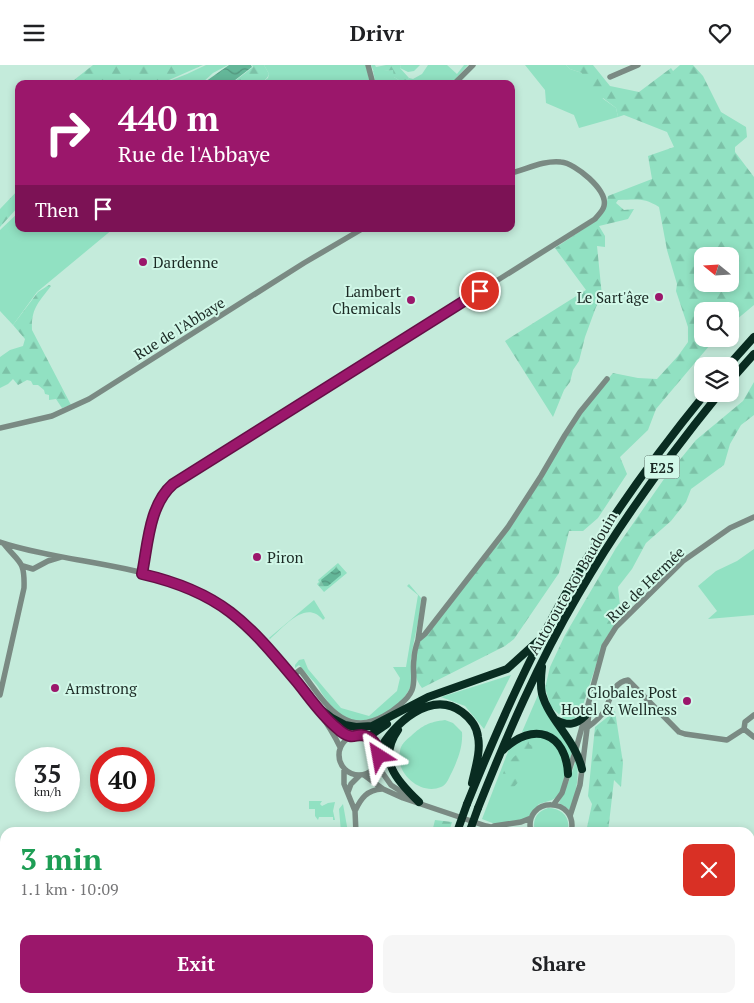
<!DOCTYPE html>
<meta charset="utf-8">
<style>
:root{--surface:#fff;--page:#f6f6f6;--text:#202124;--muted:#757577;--accent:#9b176b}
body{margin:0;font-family:"PT Serif",serif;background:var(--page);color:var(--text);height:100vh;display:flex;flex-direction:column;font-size:19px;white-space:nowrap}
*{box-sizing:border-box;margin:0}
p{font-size:16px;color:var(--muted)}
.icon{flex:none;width:28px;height:28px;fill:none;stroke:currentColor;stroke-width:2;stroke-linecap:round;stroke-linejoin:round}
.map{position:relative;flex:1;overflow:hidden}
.drawer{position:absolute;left:0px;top:762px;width:755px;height:176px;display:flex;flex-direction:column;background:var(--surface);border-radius:15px 15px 0 0;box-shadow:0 2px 8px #0003}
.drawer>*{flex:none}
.banner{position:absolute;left:15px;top:15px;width:500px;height:152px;border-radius:10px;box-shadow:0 2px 8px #0003;background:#9b176b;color:#fff;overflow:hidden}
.needle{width:32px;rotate:288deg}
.fabs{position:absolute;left:694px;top:182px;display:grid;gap:10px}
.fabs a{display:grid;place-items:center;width:45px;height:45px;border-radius:10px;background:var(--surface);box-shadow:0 2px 8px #0003;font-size:25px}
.speed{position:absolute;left:15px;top:682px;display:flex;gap:10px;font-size:25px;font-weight:700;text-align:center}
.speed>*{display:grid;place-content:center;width:65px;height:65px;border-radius:50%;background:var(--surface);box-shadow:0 2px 8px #0003;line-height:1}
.speed small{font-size:12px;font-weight:400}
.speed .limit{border:8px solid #d22;background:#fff;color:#111}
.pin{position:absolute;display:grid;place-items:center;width:42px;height:42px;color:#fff;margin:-21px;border:2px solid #fff;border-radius:50%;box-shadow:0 1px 5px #0007}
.me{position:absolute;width:55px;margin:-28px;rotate:326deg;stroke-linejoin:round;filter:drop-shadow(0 0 4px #0008)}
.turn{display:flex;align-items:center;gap:18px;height:105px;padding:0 20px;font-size:22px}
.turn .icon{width:65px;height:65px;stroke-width:2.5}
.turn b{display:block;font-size:35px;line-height:42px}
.then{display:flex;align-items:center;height:48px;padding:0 20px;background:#0003;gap:10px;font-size:19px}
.round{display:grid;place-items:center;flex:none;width:52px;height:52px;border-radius:10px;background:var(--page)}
.headline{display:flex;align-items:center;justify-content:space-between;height:85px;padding:0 20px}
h1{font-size:30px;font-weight:600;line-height:38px;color:#1e9e55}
.primary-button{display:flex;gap:10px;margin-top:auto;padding:10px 20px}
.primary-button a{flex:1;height:58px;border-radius:10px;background:var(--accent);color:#fff;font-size:20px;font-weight:600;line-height:58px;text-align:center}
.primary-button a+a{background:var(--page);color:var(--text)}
header{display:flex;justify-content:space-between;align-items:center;height:65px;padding:0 20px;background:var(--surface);font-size:22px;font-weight:600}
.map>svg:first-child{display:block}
.green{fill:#91e1c2}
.forest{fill:url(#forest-firs);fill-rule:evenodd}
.water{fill:url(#water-waves)}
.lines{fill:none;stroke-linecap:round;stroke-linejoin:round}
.minor{stroke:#7a8a83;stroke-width:5.5}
.highway{stroke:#092c21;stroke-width:8}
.highway-bridge{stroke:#092c21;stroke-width:8}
.route-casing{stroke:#650f46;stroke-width:12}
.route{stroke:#9b176b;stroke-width:9}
.poi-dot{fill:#9b176b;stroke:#d1f8e8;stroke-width:2}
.labels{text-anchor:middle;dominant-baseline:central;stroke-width:4;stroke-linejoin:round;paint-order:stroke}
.shield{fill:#d1f8e8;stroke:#52675f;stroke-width:1}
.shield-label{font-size:14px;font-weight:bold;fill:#1b2924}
.poi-label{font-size:15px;fill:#1b2924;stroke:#d1f8e8;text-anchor:start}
.street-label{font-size:15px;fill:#1b2924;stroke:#d1f8e8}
</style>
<header><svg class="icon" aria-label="menu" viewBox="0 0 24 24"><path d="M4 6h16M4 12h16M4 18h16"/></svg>Drivr<svg class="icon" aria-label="heart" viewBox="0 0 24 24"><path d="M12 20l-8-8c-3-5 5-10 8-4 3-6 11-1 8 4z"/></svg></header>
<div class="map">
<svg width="754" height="938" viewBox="0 0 754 938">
<defs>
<pattern id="forest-firs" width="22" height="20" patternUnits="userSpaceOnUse" patternTransform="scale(1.25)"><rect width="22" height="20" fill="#91e1c2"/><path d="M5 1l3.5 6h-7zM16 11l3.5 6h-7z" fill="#7cc1a7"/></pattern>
<pattern id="water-waves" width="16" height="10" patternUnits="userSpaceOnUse" patternTransform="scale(1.25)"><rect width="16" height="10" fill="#64b799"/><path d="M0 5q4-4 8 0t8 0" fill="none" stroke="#52957d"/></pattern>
</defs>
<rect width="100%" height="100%" fill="#c4ebdb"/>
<!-- green -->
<path class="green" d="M206,0H228L213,8L201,19H162L187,9Z
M264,0H366L370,19H260L268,13L269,9Z
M401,0H420L414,6L408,7L400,3Z
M428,0H447L457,9L464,0H468L451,19H405L409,13L413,14L422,9Z
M525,0H566L570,4L582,8L600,38L602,33L616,43L618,52L579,63L574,50L546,38L545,25Z
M394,5V12L405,19H376L373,6Z
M19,147V164H113L37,227L13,260L0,246V165Z
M754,484V550L708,554L717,546L698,521L716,506L737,496Z
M409,519L421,533C420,553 414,573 411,593C410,602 413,611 411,620C403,644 363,666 341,650C333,643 326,635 321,627C316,617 306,609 299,600L295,603V600L299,595L304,594L308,604L341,643L369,651L397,626L400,613L393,602H406L418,530L407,521Z
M314,535L325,553L323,555C306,534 285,561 270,574L269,573Z
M511,610L484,664L465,641L441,632Z
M538,630L573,684L570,695C561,670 548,663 522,667Z
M445,655L453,658L462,667C463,682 458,694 452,707C449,712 447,720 441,722C420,731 394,707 400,686C401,679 406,675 411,671C423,660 429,657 445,655Z
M539,671L552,677L563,689L565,708L561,726L557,732L552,735L539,739L529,751L524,754L495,759L482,754L509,684L516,676Z
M576,694C580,710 576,729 570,745L559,738L571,711Z
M309,736H322L320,739L322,741L328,738L335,737L333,746L335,755H333V752H319L318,755L315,751V744H309Z
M343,739L348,767H341L339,744Z
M548,743C562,743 572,753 567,768L535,767C532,755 536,747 548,743Z"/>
<!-- forest -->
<path class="forest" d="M93,0H203L160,19H69Z
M252,0H264L269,9C264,23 243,19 231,19L253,2Z
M371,0H375L376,2L386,0H401L400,3L409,13L405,19L394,12L393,5L374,7Z
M566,0H593L610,21L639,27L671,3L673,6L680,0H693L703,11L721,47L746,62L747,72L735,82V87L754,112V240L730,260V246H702V274H715L656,344L648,365L620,392L627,409L598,453L583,466H569L559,508L514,574L505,581L422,623C410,608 416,590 421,573L508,462L580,347L613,308L638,313L657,314L678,291L688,277V262L676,226L677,219L667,185L659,142C643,132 636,135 618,135L616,138L624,145L634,144L628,154L599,161L605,171V182L597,181L602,231L596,242L585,272L579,296L573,305L570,317L564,325L553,352L505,276L586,225L555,183L597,155L606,142L608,131L652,114L648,91L674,82L667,67L624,50L618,52L616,43L603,33L600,39L584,25L582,8L570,4ZM702,191H730V219H702Z
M19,124V141L0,162V144Z
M49,220L51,221C39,237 31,243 32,265L71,340L62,343L56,334L49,335V330L45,329L44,325L38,320H33L31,316L27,315L18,320L13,314L8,319L0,323V292L10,285L23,281L25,274L13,260L38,227Z
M754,317V350L741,360L730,379L724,400L691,424L686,437L671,456L646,478L632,504L618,522L621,550L604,576L582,643L574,654L565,655L551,642L545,623L550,602L565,570L616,483L664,414L696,375L743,336Z
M338,498L347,508L324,527L317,519L319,517L318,515Z
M615,646L623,698L621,722L614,715L608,767H586L592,739L588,731L595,662Z
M524,672L529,675V679L533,681L532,685H525L518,681L517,678Z
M516,690L525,696C526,709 518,722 505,727L502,726C500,711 505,699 516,690Z
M435,755L452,757L449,767H432Z"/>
<!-- water -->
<path class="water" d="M229,0H251L252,2L230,19H202Z
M336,503L341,507V510L328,521H324L321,515Z"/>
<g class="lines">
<!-- minor -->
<path class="minor" d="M368,0L373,19
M610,12L638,0
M454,19L473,0
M0,363L52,351L89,334L304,198L362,164
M0,477C68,500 161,498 221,540C247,558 269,583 288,607C307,631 327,655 340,682
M23,501L33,504L48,496L61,492
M142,509C148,479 149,440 173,419L595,154C598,150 603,146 604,141C608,125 575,98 561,97C544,95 527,104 511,108
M418,575L424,534
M292,611L300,605C322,632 342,675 384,651C393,646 408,635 412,625C416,615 412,604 414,594C414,588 416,581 418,575L425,569L508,462L541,411L565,370L580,347L607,314
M0,630L24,523C25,495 19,498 4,479
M325,653L337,664L351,672
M588,662C595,657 601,652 605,645C611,633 613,617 628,615L679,667L685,669L727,675L744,664
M744,664L745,657L754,650
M744,664L754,672
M339 690a20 20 0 1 1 40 0a20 20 0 1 1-40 0Z
M377,700L391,720L411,733
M344,705V719L355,746L356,768
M364,710L383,724L403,733L486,761L517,768
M348,727L351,719L359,711
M554,739L562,728L576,684L604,581L616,562L683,496L730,463L754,452
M355,746C361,733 367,725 382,724
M570,751L580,720L590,640
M494,761L521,757L531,753
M531,768C522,730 580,731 571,768
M0,853L5,855
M341,938L342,934"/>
<!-- highway -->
<path class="highway" d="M728,301L754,272
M730,316L754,289
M542,602C541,610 540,620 542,629C549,655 575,674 582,704
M312,637L332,653L345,660L356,662L372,661L428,632L507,604L538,576
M556,655C568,661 576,660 585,651
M398,665C377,695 397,716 419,737
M368,672L387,659
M503,685C533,656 566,667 568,709
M379,686C393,659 431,624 462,647C470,653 477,662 478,672C481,686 475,704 472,718
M467,739C490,682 514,626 542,572C587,485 643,405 705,329
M478,743C507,670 538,598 578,530C619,459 667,393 719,329
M410,938L411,934
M421,938L422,934"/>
<!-- highway-bridge -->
<path class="highway-bridge" d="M457,767L467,739
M469,768L478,743"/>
</g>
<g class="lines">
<defs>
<path id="route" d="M379,691C378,680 372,671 361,670C357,670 353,672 350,671C345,670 340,666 337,663C321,650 310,633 297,617C247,557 221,527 142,509C148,479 149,440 173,419L480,226"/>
</defs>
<!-- route casing -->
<use href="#route" class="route-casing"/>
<!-- route -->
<use href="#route" class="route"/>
</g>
<!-- markers -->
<g class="poi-dot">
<circle cx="143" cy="197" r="5"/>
<circle cx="659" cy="232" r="5"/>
<circle cx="411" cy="235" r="5"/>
<circle cx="257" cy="492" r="5"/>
<circle cx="55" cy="623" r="5"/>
<circle cx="687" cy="636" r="5"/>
</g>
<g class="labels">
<!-- shield labels -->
<rect class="shield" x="644.5" y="390.5" width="35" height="23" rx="4"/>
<g class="shield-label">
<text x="662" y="402">E25</text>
</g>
<!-- poi labels -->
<g class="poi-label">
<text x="153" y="197">Dardenne</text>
<text x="401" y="226" text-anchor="end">Lambert<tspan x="401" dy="17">Chemicals</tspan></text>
<text x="649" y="232" text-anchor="end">Le Sart'âge</text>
<text x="267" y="492">Piron</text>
<text x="65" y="623">Armstrong</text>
<text x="677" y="627" text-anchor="end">Globales Post<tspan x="677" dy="17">Hotel &amp; Wellness</tspan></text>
</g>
<!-- street labels -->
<g class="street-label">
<text transform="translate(179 263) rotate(-32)">Rue de l'Abbaye</text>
<text transform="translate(572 518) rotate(-60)">Autoroute Roi Baudouin</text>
<text transform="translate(645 519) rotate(-44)">Rue de Hermée</text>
</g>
</g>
</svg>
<div class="fabs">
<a><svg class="needle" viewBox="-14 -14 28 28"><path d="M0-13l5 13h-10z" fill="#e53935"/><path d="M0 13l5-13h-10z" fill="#757577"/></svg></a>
<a><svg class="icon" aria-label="search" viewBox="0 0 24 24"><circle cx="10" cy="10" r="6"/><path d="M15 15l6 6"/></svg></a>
<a><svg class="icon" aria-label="layers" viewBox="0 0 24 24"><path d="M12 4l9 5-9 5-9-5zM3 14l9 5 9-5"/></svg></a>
</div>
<div class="speed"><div>35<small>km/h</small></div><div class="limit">40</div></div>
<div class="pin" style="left:480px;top:226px;background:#d93025"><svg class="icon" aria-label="arrive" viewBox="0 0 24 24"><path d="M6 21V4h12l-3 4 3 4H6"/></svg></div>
<svg class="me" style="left:379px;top:691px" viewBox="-20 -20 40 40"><path d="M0-17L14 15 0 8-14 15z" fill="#9b176b" stroke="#fff" stroke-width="4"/></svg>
<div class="banner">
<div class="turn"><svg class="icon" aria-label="right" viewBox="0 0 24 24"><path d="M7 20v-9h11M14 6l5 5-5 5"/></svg><div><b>440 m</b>Rue de l'Abbaye</div></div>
<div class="then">Then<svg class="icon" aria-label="arrive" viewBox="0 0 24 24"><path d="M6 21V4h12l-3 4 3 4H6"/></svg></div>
</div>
<section class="drawer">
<div class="headline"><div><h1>3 min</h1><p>1.1 km · 10:09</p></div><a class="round" style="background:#d93025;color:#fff"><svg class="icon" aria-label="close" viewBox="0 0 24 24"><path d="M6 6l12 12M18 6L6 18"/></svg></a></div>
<div class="primary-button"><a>Exit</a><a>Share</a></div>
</section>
</div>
